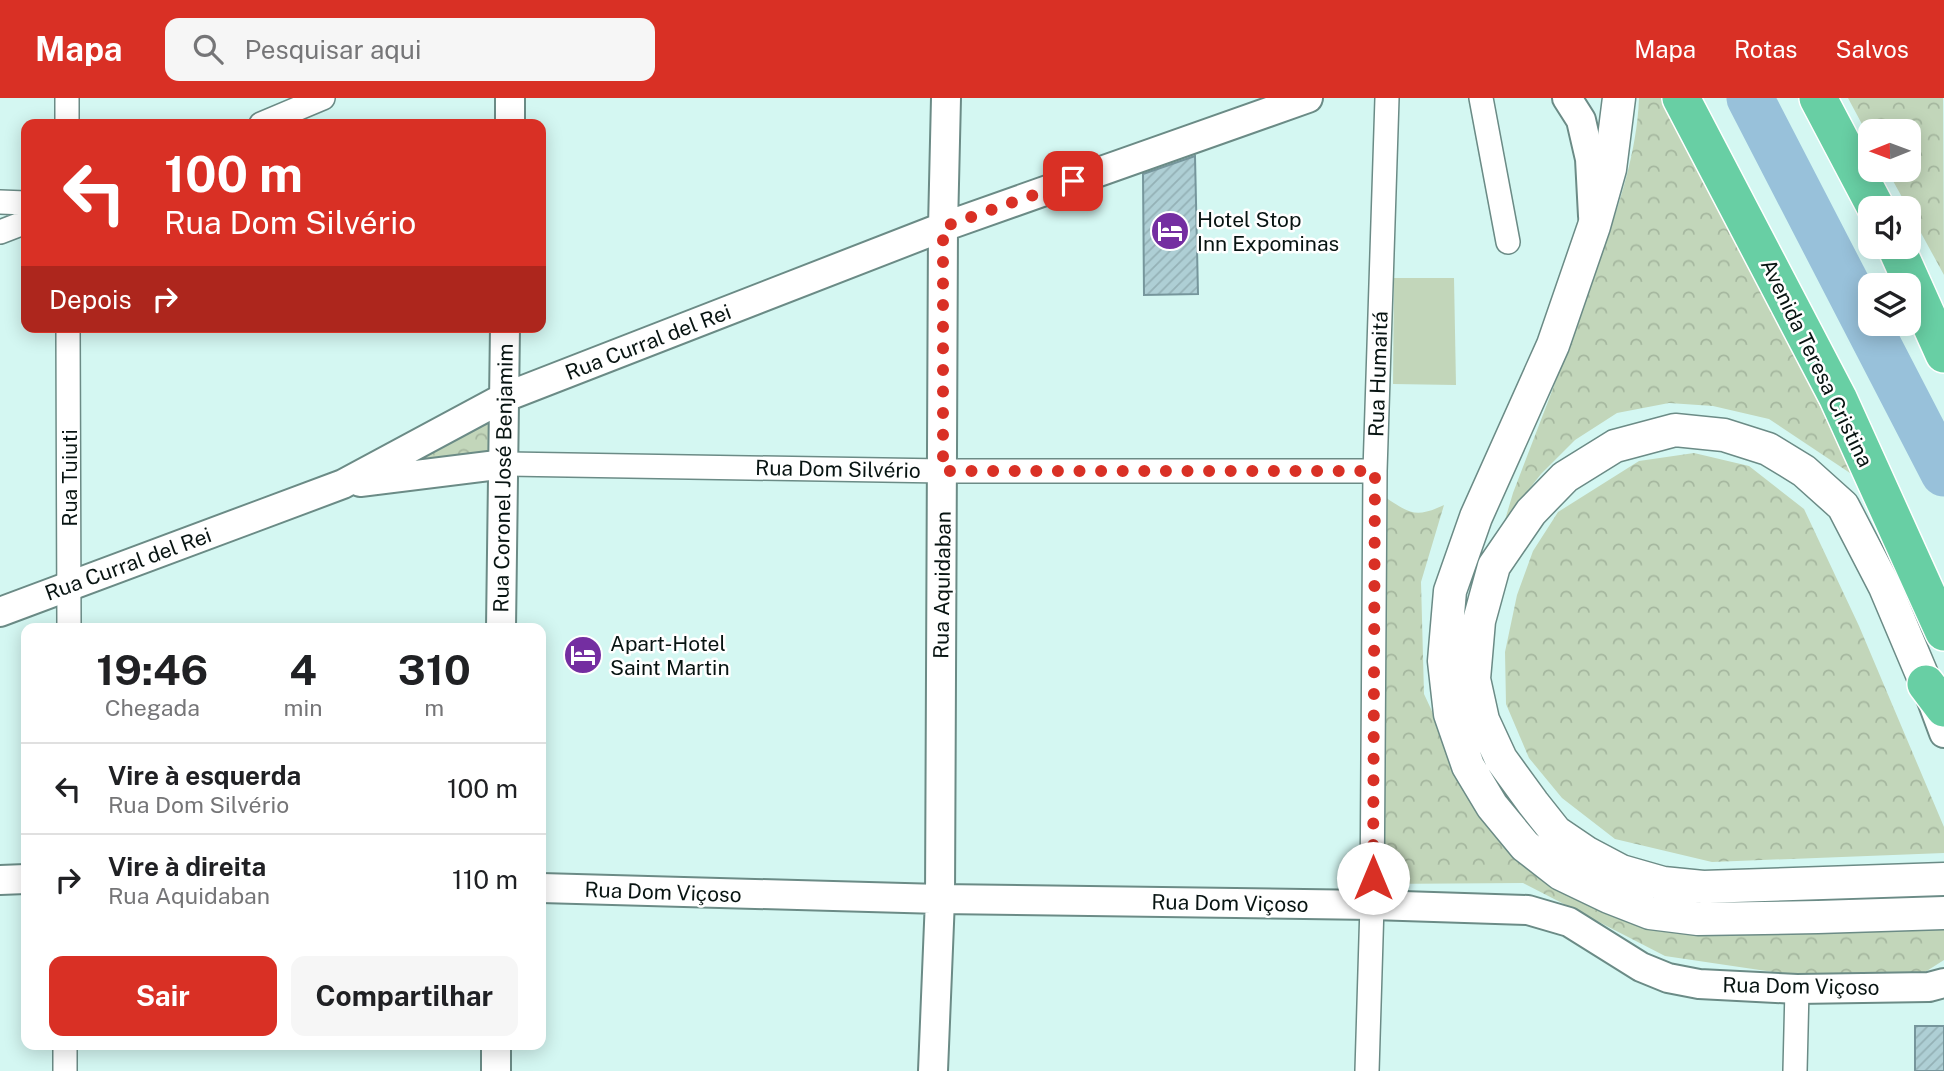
<!DOCTYPE html>
<html lang="pt">
<meta charset="utf-8">
<style>
:root{--surface:#fff;--page:#f6f6f6;--text:#202124;--muted:#757577;--line:#e0e0e0;--accent:#d93025}
body{margin:0;font-family:"Public Sans",sans-serif;background:var(--page);color:var(--text);height:100vh;display:flex;flex-direction:column;font-size:26px;white-space:nowrap}
*{box-sizing:border-box;margin:0}
p{font-size:23px;color:var(--muted)}
.icon{flex:none;width:38px;height:38px;fill:none;stroke:currentColor;stroke-width:2;stroke-linecap:round;stroke-linejoin:round}
.map{position:relative;flex:1;overflow:hidden}
.sheet{position:absolute;left:21px;top:525px;width:525px;height:427px;display:flex;flex-direction:column;background:var(--surface);border-radius:14px;box-shadow:0 4px 18px #0003}
.sheet>*{flex:none}
.guide{position:absolute;left:21px;top:21px;width:525px;height:214px;border-radius:14px;box-shadow:0 4px 18px #0003;background:#d93025;color:#fff;overflow:hidden}
.needle{width:46px;rotate:269deg}
.controls{position:absolute;left:1858px;top:21px;display:grid;gap:14px}
.controls a{display:grid;place-items:center;width:63px;height:63px;border-radius:14px;background:var(--surface);box-shadow:0 4px 18px #0003;font-size:35px}
.pin{position:absolute;display:grid;place-items:center;width:60px;height:60px;color:#fff;margin:-30px;border-radius:14px;box-shadow:0 4px 10px #0006}
.me{position:absolute;width:77px;margin:-38px;rotate:0deg;stroke-linejoin:round;filter:drop-shadow(0 0 5px #0008)}
.turn{display:flex;align-items:center;gap:24px;height:147px;padding:0 28px;font-size:32px}
.turn .icon{width:91px;height:91px;stroke-width:2.5}
.turn b{display:block;font-size:49px;line-height:60px}
.then{display:flex;align-items:center;height:66px;padding:0 28px;background:#0003;gap:14px;font-size:26px}
.eta{display:flex;justify-content:space-evenly;align-items:center;height:119px;text-align:center}
.eta b{font-size:42px;font-weight:700;line-height:49px}
.action{display:flex;gap:14px;margin-top:auto;padding:14px 28px}
.action a{flex:1;height:80px;border-radius:14px;background:var(--accent);color:#fff;font-size:28px;font-weight:700;line-height:80px;text-align:center}
.action a+a{background:var(--page);color:var(--text)}
ul{padding:0;list-style:none}
li{display:flex;align-items:center;gap:21px;height:91px;padding:0 28px;border-top:2px solid var(--line)}
li div{flex:1}
li b{display:block;font-size:26px}
li em{font-style:normal}
header{display:flex;align-items:center;gap:42px;box-sizing:border-box;height:98px;padding:0 35px;background:var(--accent);color:#fff}
header strong{font-size:33px}
nav{display:flex;gap:38px;margin-inline-start:auto;font-size:24px}
.search{width:490px;height:63px;background:var(--page);display:flex;align-items:center;gap:18px;box-sizing:border-box;padding:0 24px;border-radius:14px;color:var(--muted);font-size:26px}
.map>svg:first-child{display:block}
.park{fill:url(#park-crowns)}
.pitch{fill:#c2d6ba}
.lines{fill:none;stroke-linecap:round;stroke-linejoin:round}
.river{stroke:#98c1da;stroke-width:47}
.building{fill:url(#building-hatch);stroke:#76969c;stroke-width:2}
.minor-casing{stroke:#6b8b86;stroke-width:26}
.tertiary-casing{stroke:#6b8b86;stroke-width:32}
.secondary-casing{stroke:#6b8b86;stroke-width:35}
.trunk-casing{stroke:#fff;stroke-width:40}
.minor{stroke:#fff;stroke-width:23}
.tertiary{stroke:#fff;stroke-width:28}
.secondary{stroke:#fff;stroke-width:32}
.trunk{stroke:#68cfa4;stroke-width:37}
.route{stroke:#d93025;stroke-width:12;stroke-dasharray:0 21.6}
.labels{text-anchor:middle;dominant-baseline:central;stroke-width:5;stroke-linejoin:round;paint-order:stroke}
.poi-label{font-size:21px;fill:#081412;stroke:#fff;text-anchor:start}
.street-label{font-size:21px;fill:#081412;stroke:#fff}
</style>
<header>
<strong>Mapa</strong>
<div class="search"><svg class="icon" aria-label="search" viewBox="0 0 24 24"><circle cx="10" cy="10" r="6"/><path d="M15 15l6 6"/></svg>Pesquisar aqui</div>
<nav><a>Mapa</a><a>Rotas</a><a>Salvos</a></nav>
</header>
<div class="map">
<svg width="1944" height="973" viewBox="0 0 1944 973">
<defs>
<pattern id="park-crowns" width="20" height="18" patternUnits="userSpaceOnUse" patternTransform="scale(1.75)"><rect width="20" height="18" fill="#c2d6ba"/><path d="M2 6a3 3 0 1 1 6 0M12 15a3 3 0 1 1 6 0" fill="none" stroke="#a5b79f"/></pattern>
<pattern id="building-hatch" width="6" height="6" patternUnits="userSpaceOnUse" patternTransform="scale(1.75)"><rect width="6" height="6" fill="#aecfd5"/><path d="M-1 1l2-2M0 6l6-6M5 7l2-2" fill="none" stroke="#94b1b6"/></pattern>
</defs>
<rect width="100%" height="100%" fill="#d4f7f2"/>
<!-- park -->
<path class="park" d="M1639,0H1663L1679,36L1733,132L1779,221L1840,351L1856,379L1769,321L1713,308L1669,305L1617,315L1575,342L1541,376L1505,422L1513,395C1542,319 1572,243 1599,165C1617,112 1637,57 1639,0Z
M1848,0H1943L1944,177L1909,113V110H1908L1887,72H1909V33H1871V43Z
M490,319L491,355L399,370Z
M1694,355L1749,368L1804,411L1859,528L1944,729V755L1712,764L1615,741L1562,700L1529,660L1506,606L1505,554L1517,497L1533,453L1558,414L1639,363Z
M1383,398C1410,415 1414,421 1444,407L1421,484L1424,596L1462,678L1535,760L1626,806L1944,825V862L1922,876L1780,875L1665,858L1523,785L1378,786Z"/>
<!-- pitch -->
<path class="pitch" d="M1394,180H1454L1456,287L1393,286Z"/>
<g class="lines">
<!-- river -->
<path class="river" d="M1750,0L1944,375"/>
</g>
<!-- building -->
<path class="building" d="M1195,58L1198,196L1144,197L1143,76Z
M1915,928H1944V973H1915Z"/>
<g class="lines">
<defs>
<path id="minor" d="M67,0V26
M1481,0L1508,144
M261,26L323,0
M0,104L26,105
M0,134L26,124
M68,229L69,530
M505,366L943,373H1375
M65,973V947
M1367,973L1372,807L1375,373L1387,0
M1795,973L1797,891"/>
<path id="tertiary" d="M1567,0L1581,22L1590,61L1593,118
M510,26V0
M360,384L505,366
M0,514L343,386L503,300L943,129L1308,0
M501,530L505,229
M1928,592L1944,635
M0,782L26,781
M541,790L940,801L1372,807L1528,812L1569,824L1641,869L1668,880L1699,886L1797,891L1929,889L1944,885
M496,947V973
M933,973L940,801L943,129L946,0"/>
<path id="secondary" d="M1619,0L1610,71L1594,128L1553,247L1476,419L1450,493L1444,563L1450,616L1468,668L1492,708L1525,748L1561,776L1609,799L1650,815L1698,821L1818,819L1944,815
M1926,586L1885,489L1843,408L1804,373L1768,351L1724,337L1675,332L1615,348L1565,379L1531,414L1494,468L1479,523L1474,581L1483,622L1501,661L1533,705L1556,734L1587,755L1621,773L1663,785L1703,789L1944,781"/>
<path id="trunk" d="M1681,0L1838,300L1944,534
M1818,0L1876,110
M1896,149L1944,256
M1926,586L1944,610"/>
</defs>
<!-- minor casing -->
<use href="#minor" class="minor-casing"/>
<!-- tertiary casing -->
<use href="#tertiary" class="tertiary-casing"/>
<!-- secondary casing -->
<use href="#secondary" class="secondary-casing"/>
<!-- trunk casing -->
<use href="#trunk" class="trunk-casing"/>
<!-- minor -->
<use href="#minor" class="minor"/>
<!-- tertiary -->
<use href="#tertiary" class="tertiary"/>
<!-- secondary -->
<use href="#secondary" class="secondary"/>
<!-- trunk -->
<use href="#trunk" class="trunk"/>
</g>
<g class="lines">
<!-- route -->
<path class="route" d="M1073,83L943,129V373H1375L1373,780"/>
</g>
<!-- icons -->
<defs>
<symbol id="hotel-disc" viewBox="-11 -11 22 22"><circle r="9.5" fill="#742ea1" stroke="#fff"/><path d="M-6-4.5h1.5V1H6V5H4.5V3h-9V5H-6ZM-4 0a1.8 1.8 0 1 1 3.6 0ZM.5 0V-2.5h3Q6-2.5 6 0Z" fill="#fff"/></symbol>
</defs>
<g fill-rule="evenodd">
<use href="#hotel-disc" x="1148" y="111" width="44" height="44"/>
<use href="#hotel-disc" x="561" y="535" width="44" height="44"/>
</g>
<g class="labels">
<!-- poi labels -->
<g class="poi-label">
<text x="1197" y="121">Hotel Stop<tspan x="1197" dy="24">Inn Expominas</tspan></text>
<text x="610" y="545">Apart-Hotel<tspan x="610" dy="24">Saint Martin</tspan></text>
</g>
<!-- street labels -->
<g class="street-label">
<text transform="translate(648 244) rotate(-21)">Rua Curral del Rei</text>
<text transform="translate(1817 265) rotate(64)">Avenida Teresa Cristina</text>
<text transform="translate(1378 276) rotate(-88)">Rua Humaitá</text>
<text transform="translate(838 371) rotate(1)">Rua Dom Silvério</text>
<text transform="translate(69 380) rotate(-90)">Rua Tuiuti</text>
<text transform="translate(503 380) rotate(-89)">Rua Coronel José Benjamim</text>
<text transform="translate(128 466) rotate(-20)">Rua Curral del Rei</text>
<text transform="translate(942 487) rotate(-89)">Rua Aquidaban</text>
<text transform="translate(663 794) rotate(2)">Rua Dom Viçoso</text>
<text transform="translate(1230 805) rotate(1)">Rua Dom Viçoso</text>
<text transform="translate(1801 888) rotate(1)">Rua Dom Viçoso</text>
</g>
</g>
</svg>
<div class="controls">
<a><svg class="needle" viewBox="-14 -14 28 28"><path d="M0-13l5 13h-10z" fill="#e53935"/><path d="M0 13l5-13h-10z" fill="#757577"/></svg></a>
<a><svg class="icon" aria-label="sound" viewBox="0 0 24 24"><path d="M4 9h4l5-4v14l-5-4H4zM17 9q2 3 0 6"/></svg></a>
<a><svg class="icon" aria-label="layers" viewBox="0 0 24 24"><path d="M12 4l9 5-9 5-9-5zM3 14l9 5 9-5"/></svg></a>
</div>
<div class="pin" style="left:1073px;top:83px;background:#d93025"><svg class="icon" aria-label="arrive" viewBox="0 0 24 24"><path d="M6 21V4h12l-3 4 3 4H6"/></svg></div>
<svg class="me" style="left:1373px;top:780px" viewBox="-20 -20 40 40"><circle r="19" fill="#fff"/><path d="M0-13L10 11 0 6-10 11z" fill="#d93025"/></svg>
<div class="guide">
<div class="turn"><svg class="icon" aria-label="left" viewBox="0 0 24 24"><path d="M17 20v-9H6M10 6l-5 5 5 5"/></svg><div><b>100 m</b>Rua Dom Silvério</div></div>
<div class="then">Depois<svg class="icon" aria-label="right" viewBox="0 0 24 24"><path d="M7 20v-9h11M14 6l5 5-5 5"/></svg></div>
</div>
<section class="sheet">
<div class="eta">
<div><b>19:46</b><p>Chegada</p></div>
<div><b>4</b><p>min</p></div>
<div><b>310</b><p>m</p></div>
</div>
<ul>
<li><svg class="icon" aria-label="left" viewBox="0 0 24 24"><path d="M17 20v-9H6M10 6l-5 5 5 5"/></svg><div><b>Vire à esquerda</b><p>Rua Dom Silvério</p></div><em>100 m</em></li>
<li><svg class="icon" aria-label="right" viewBox="0 0 24 24"><path d="M7 20v-9h11M14 6l5 5-5 5"/></svg><div><b>Vire à direita</b><p>Rua Aquidaban</p></div><em>110 m</em></li>
</ul>
<div class="action"><a>Sair</a><a>Compartilhar</a></div>
</section>
</div>
